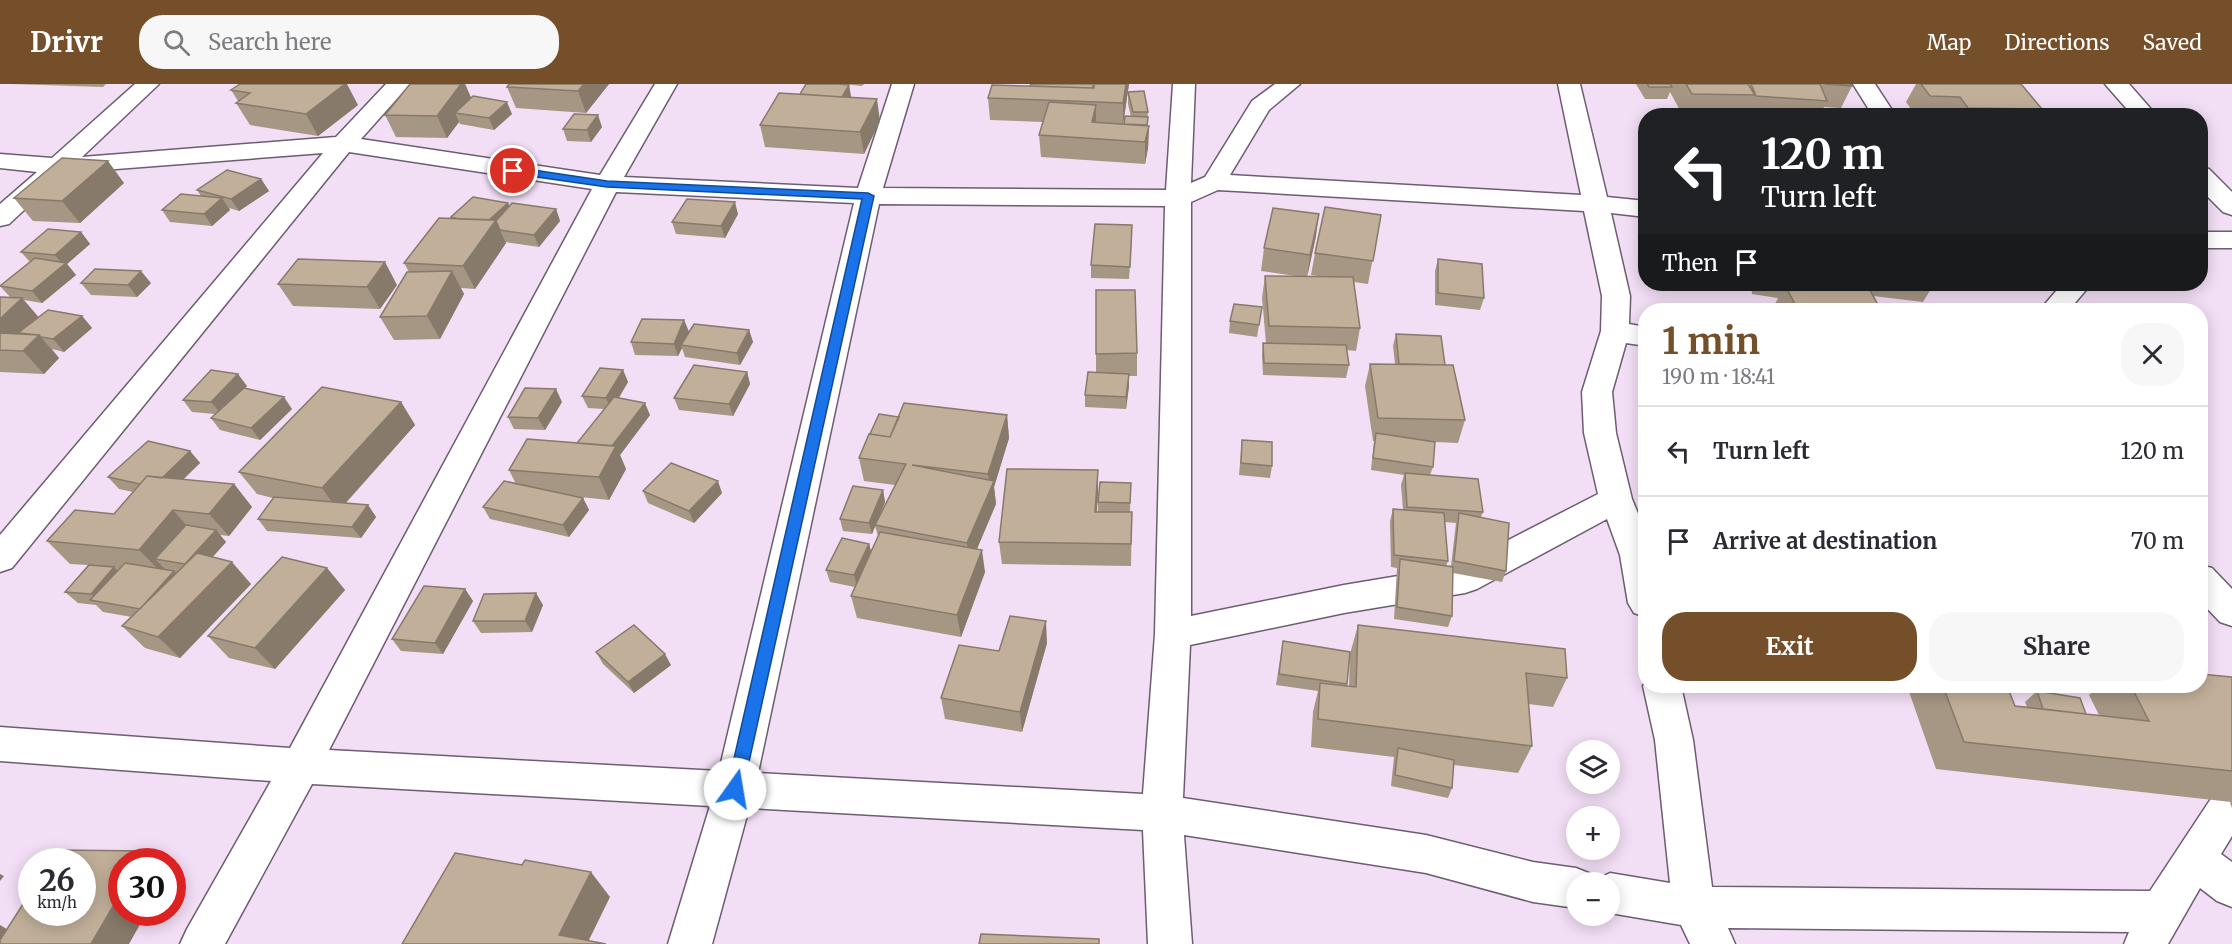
<!DOCTYPE html>
<meta charset="utf-8">
<style>
:root{--surface:#fff;--page:#f7f7f7;--text:#2b2b33;--muted:#7c7c81;--line:#e1e1e2;--accent:#744f2a}
body{margin:0;font-family:Merriweather,serif;background:var(--page);color:var(--text);height:100vh;display:flex;flex-direction:column;font-size:22px;white-space:nowrap}
*{box-sizing:border-box;margin:0}
p{font-size:20px;color:var(--muted)}
.icon{flex:none;width:33px;height:33px;fill:none;stroke:currentColor;stroke-width:2;stroke-linecap:round;stroke-linejoin:round}
.map{position:relative;flex:1;overflow:hidden}
.side{position:absolute;left:1638px;top:219px;width:570px;height:390px;display:flex;flex-direction:column;background:var(--surface);border-radius:24px;box-shadow:0 3px 15px #0003}
.side>*{flex:none}
.banner{position:absolute;left:1638px;top:24px;width:570px;height:183px;border-radius:24px;box-shadow:0 3px 15px #0003;background:#202124;color:#fff;overflow:hidden}
.controls{position:absolute;left:1566px;top:656px;display:grid;gap:12px}
.controls a{display:grid;place-items:center;width:54px;height:54px;border-radius:50%;background:var(--surface);box-shadow:0 3px 15px #0003;font-size:30px}
.speed{position:absolute;left:18px;top:764px;display:flex;gap:12px;font-size:30px;font-weight:700;text-align:center}
.speed>*{display:grid;place-content:center;width:78px;height:78px;border-radius:50%;background:var(--surface);box-shadow:0 3px 15px #0003;line-height:1}
.speed small{font-size:15px;font-weight:400}
.speed .limit{border:9px solid #d22;background:#fff;color:#111}
.pin{position:absolute;display:grid;place-items:center;width:51px;height:51px;color:#fff;margin:-26px;border:3px solid #fff;border-radius:50%;box-shadow:0 2px 6px #0007}
.me{position:absolute;width:66px;margin:-33px;rotate:13deg;stroke-linejoin:round;filter:drop-shadow(0 0 4px #0008)}
.turn{display:flex;align-items:center;gap:21px;height:126px;padding:0 24px;font-size:27px}
.turn .icon{width:78px;height:78px;stroke-width:2.5}
.turn b{display:block;font-size:42px;line-height:51px}
.then{display:flex;align-items:center;height:57px;padding:0 24px;background:#0003;gap:12px;font-size:22px}
.round{display:grid;place-items:center;flex:none;width:63px;height:63px;border-radius:24px;background:var(--page)}
.head{display:flex;align-items:center;justify-content:space-between;height:102px;padding:0 24px}
h1{font-size:36px;font-weight:700;line-height:45px;color:var(--accent)}
.primary-button{display:flex;gap:12px;margin-top:auto;padding:12px 24px}
.primary-button a{flex:1;height:69px;border-radius:24px;background:var(--accent);color:#fff;font-size:24px;font-weight:700;line-height:69px;text-align:center}
.primary-button a+a{background:var(--page);color:var(--text)}
ul{padding:0;list-style:none}
li{display:flex;align-items:center;gap:18px;height:90px;padding:0 24px;border-top:2px solid var(--line)}
li div{flex:1}
li b{display:block;font-size:22px}
li em{font-style:normal}
header{display:flex;align-items:center;gap:36px;box-sizing:border-box;height:84px;padding:0 30px;background:var(--accent);color:#fff}
header strong{font-size:28px}
nav{display:flex;gap:33px;margin-inline-start:auto;font-size:21px}
.search{width:420px;height:54px;background:var(--page);display:flex;align-items:center;gap:15px;box-sizing:border-box;padding:0 21px;border-radius:24px;color:var(--muted);font-size:22px}
.map>svg:first-child{display:block}
.lines{fill:none;stroke-linecap:round;stroke-linejoin:round}
.street-casing{stroke:#6d5d71;stroke-width:3}
.street{fill:#fff;fill-rule:evenodd}
.wall{fill:#a69684;fill-rule:evenodd}
.shaded-wall{fill:#877a6b}
.building{fill:#c1af99;stroke:#877a6b;stroke-width:1.5}
.route{fill:#1a73e8;stroke:#114b97;stroke-width:1.5}
</style>
<header>
<strong>Drivr</strong>
<div class="search"><svg class="icon" aria-label="search" viewBox="0 0 24 24"><circle cx="10" cy="10" r="6"/><path d="M15 15l6 6"/></svg>Search here</div>
<nav><a>Map</a><a>Directions</a><a>Saved</a></nav>
</header>
<div class="map">
<svg width="2232" height="860" viewBox="0 0 2232 860">
<rect width="100%" height="100%" fill="#f2def5"/>
<g class="lines">
<defs>
<path id="street" d="M135,0H159L82,73L336,53L386,0H410L361,55L600,91L655,0H677L624,93L858,104L892,0H914L883,104L1166,106L1173,0H1195L1191,99L1205,93L1252,17L1275,0H1300L1269,26L1230,91L1581,111L1558,0H1580L1607,113L1646,117V133L1611,129L1630,212L1629,240L1646,243V262L1626,259L1612,308L1616,349L1632,415L1646,449V533L1634,529L1628,519L1620,471L1607,435L1477,505L1465,509L1344,529L1190,561L1183,714L1426,751L1533,778L1576,784L1591,790L1594,797L1610,789L1670,799L1655,656L1643,602L1646,598V602H1681L1693,656L1712,803L2150,807L2218,704L2232,699V752L2221,770L2232,778V823L2217,817L2200,804L2168,860H2124L2129,848L1728,844L1735,860H1690L1681,841L1610,829V798H1576V824L1533,818L1426,789L1184,751L1192,860H1148L1143,746L749,724L712,860H668L710,722L312,700L225,860H180L187,845L271,697L0,677V643L290,664L592,105L349,68L12,484L0,488V451L323,69L64,89L9,140L0,142V120L37,88L0,84V70L52,74ZM1218,106L1584,127L1602,212L1601,247L1582,308L1584,349L1598,410L1458,482L1344,501L1191,532V118ZM616,108L854,119L719,687L329,666ZM879,120L1165,122L1155,550L1143,710L758,689Z
M1853,0H1875L1896,32H1873Z
M2105,0H2129L2157,32H2133Z
M2200,83L2209,85L2232,108V131L2223,128L2200,105Z
M2200,148H2232V164H2200Z
M2062,200H2091L2069,226H2040Z
M2200,481L2212,484L2232,505V542L2220,538L2200,517Z"/>
</defs>
<!-- street casing -->
<use href="#street" class="street-casing"/>
<!-- street -->
<use href="#street" class="street"/>
</g>
<!-- wall -->
<path class="wall" d="M12,0H106L103,3Z
M410,0H465L471,14L512,30L494,46L460,40L459,38L447,54L396,53L385,31Z
M609,0L586,29L516,24L507,3Z
M844,0H864L862,2Z
M1129,0L1123,40L1131,33L1128,20V8L1148,28L1147,41L1149,42L1148,64L1145,80L1041,73L1039,51L1043,38L990,36L988,14L1030,2Z
M1636,0H1851L1852,2L1841,24L1824,23L1820,32H1683L1670,8L1667,15H1645Z
M1916,0H2021L2042,25L2038,32H1916L1906,18Z
M849,1L851,13L880,37L864,70L765,63L760,41L800,10Z
M231,6L358,21L318,52L250,41L236,19L238,17Z
M602,43L591,58L567,57L563,45Z
M261,95L269,107L239,127L229,124L230,126L212,142L170,138L162,126L201,112L197,106Z
M124,99L80,139L33,137L14,114Z
M510,122L556,125L560,137L539,163L505,158L506,159L475,205L461,204L464,210L440,255L394,256L380,233L409,188L404,179L451,134V133Z
M738,130L725,154L676,150L672,138Z
M1381,131L1368,200L1354,198L1360,244L1356,267L1347,266L1349,281L1346,294L1263,291L1262,271L1263,259H1266L1262,214L1265,192H1296L1261,187L1264,164L1316,152L1307,192H1318L1311,191L1315,169Z
M81,148L90,160L67,180L76,191L42,219L24,216L38,233L82,232L92,244L64,268L52,265L59,274L44,290L0,288V213H10L0,202L30,178L21,168Z
M1132,153L1129,195L1091,194V181Z
M1438,175L1484,214L1480,226L1435,221V187Z
M81,199H151L137,213L91,211Z
M278,200L397,201L380,225L293,222Z
M1751,200H1934L1923,218L1873,212L1881,226H1748L1750,223L1774,226L1773,224L1778,214L1752,210Z
M1939,200H1958L1956,201Z
M1262,223L1257,253L1229,249L1230,237Z
M684,236L689,248L749,246L753,258L740,281L685,273L682,264L678,272L635,271L631,258Z
M1396,250L1445,281L1465,336L1458,359L1435,358L1433,383L1430,391L1483,428L1481,433L1506,487L1502,498L1453,489L1452,532L1448,543L1394,535L1397,484L1391,483L1390,437L1393,425L1403,426L1401,401L1404,391L1371,386L1374,357H1373L1365,302L1370,280H1395L1393,262ZM1445,438L1456,439L1451,482H1446L1448,477Z
M1137,269V292H1129V302L1126,325L1085,323V311L1096,288V270Z
M623,286L628,298L619,314L650,331L620,371L626,385L609,416L580,413L583,414L589,426L569,453L490,435L483,423L516,400L509,386L577,359L604,325L588,324L582,312Z
M747,288L750,300L733,332L679,326L674,314Z
M247,302L245,304L292,325L260,356L220,346L211,334L215,330L192,328L183,316Z
M401,318L415,341L346,419L368,421L376,433L361,454L267,447L258,435L273,414L257,410L239,388Z
M562,318L545,346L514,345L508,333Z
M1007,331L1009,354L994,403L996,420L977,465L985,488L961,553L857,534L851,512L855,503L830,498L826,486L869,460L871,467L878,452L875,442L872,450L843,447L840,435L883,406L885,418L879,432L895,401L864,397L859,374L870,350L899,333Z
M1242,356L1272,382L1270,394L1239,391Z
M190,367L200,379L183,396L234,400L252,423L229,452L220,451L226,458L212,473L251,500L180,574L145,564L122,542L132,533L103,528L96,521L78,519L65,508L88,481L70,480L47,457L114,430L133,408L119,405L108,393Z
M1098,386V409L1097,428H1098V418L1131,399L1130,428H1132L1131,482L1002,480L999,458Z
M643,407L722,409L694,439L648,419Z
M327,484L345,506L275,585L229,574L208,552Z
M465,505L473,517L443,570L401,567L392,555Z
M543,521L532,548L481,549L473,537Z
M1358,541L1567,594L1553,623L1528,620L1532,662L1518,689L1454,681L1452,704L1448,714L1391,702L1394,673L1311,663L1313,628L1318,607L1276,601L1283,557L1350,568L1347,602L1349,603L1350,570Z
M1047,559L1022,648L945,635L941,614L999,567Z
M596,568L671,581L634,609L603,580Z
M2232,593V724L2230,719L2231,718L1936,685L1907,602H2007L2015,622L2027,623L2025,618L2037,607L2086,630L2099,631L2089,611L2099,602H2200Z"/>
<!-- shaded-wall -->
<path class="shaded-wall" d="M345,0H347L358,21L318,52L306,30Z
M461,0H465L473,18L455,29L459,38L447,54L437,32Z
M584,0H609L586,29L578,7Z
M1126,0H1129L1123,41V19Z
M849,1L851,13L840,32L838,20Z
M877,15L880,37L864,70L860,48Z
M507,18L512,30L494,46L489,34Z
M1096,21V43L1092,38Z
M598,31L602,43L591,58L587,46Z
M1149,42L1148,64L1145,80V58Z
M108,77L124,99L80,139L62,117Z
M261,95L269,107L239,127L231,115Z
M222,114L230,126L212,142L204,130Z
M735,118L738,130L725,154L721,142Z
M508,119L513,131L499,144L506,159L475,205L463,182L485,140Z
M556,125L560,137L539,163L534,151Z
M1319,130L1316,152L1307,194L1310,171Z
M81,148L90,160L67,180L76,191L42,219L32,207L63,181L55,171Z
M385,178L397,201L380,225L367,203Z
M141,187L151,199L137,213L128,201Z
M452,187L464,210L440,255L427,232Z
M22,214L42,237L18,249L24,255L0,263V235Z
M82,232L92,244L64,268L53,255Z
M684,236L689,248L681,261L682,264L678,272L674,260Z
M749,246L753,258L740,281L737,269Z
M39,251L59,274L44,290L23,267Z
M623,286L628,298L611,326L606,314Z
M747,288L750,300L733,332L729,320Z
M238,290L247,302L221,330L211,318Z
M1129,290V302L1126,325V313Z
M556,305L562,318L545,346L538,334Z
M284,313L292,325L260,356L251,344Z
M401,318L415,341L338,427L322,404Z
M645,319L650,331L620,371L626,385L609,416L599,393L606,370Z
M1007,331L1009,354L994,403L996,420L970,481L967,459L990,405L988,390Z
M190,367L200,379L162,415L152,403Z
M1098,386V409L1095,450V428Z
M718,397L722,409L694,439L689,427Z
M234,400L252,423L229,452L209,430Z
M883,406L885,418L872,450L869,439Z
M583,414L589,426L569,453L563,441Z
M368,421L376,433L361,454L352,443Z
M173,426L193,449L155,475L164,484L161,488L139,466Z
M216,446L226,458L196,492L185,480Z
M869,460L872,471L857,503L854,491Z
M982,466L985,488L961,553L957,531Z
M232,478L251,500L180,574L158,553Z
M114,483L126,495L99,518L91,510Z
M327,484L345,506L275,585L255,564Z
M174,487L186,499L141,525Z
M465,505L473,517L443,570L435,559Z
M536,509L543,521L532,548L525,537Z
M1046,537L1047,559L1022,648L1020,628Z
M665,570L671,581L634,609L628,598Z
M145,767L159,777H139Z
M591,788L610,813L587,860L559,851Z
M0,790L4,792L0,797Z
M122,807V828H147L129,860H91Z
M0,841L10,847L0,858Z"/>
<!-- building -->
<path class="building" d="M240,0H345L306,30L236,19L250,9L231,6Z
M410,0H461L437,32L385,31Z
M509,0H584L578,7L507,3Z
M806,0H838L849,1L842,13L800,10Z
M1031,0H1094L1092,4L1030,2Z
M1094,0H1126L1123,19L988,14L992,1L1094,4Z
M1647,0H1670L1672,3H1649Z
M1686,0H1748L1755,11L1692,10Z
M1751,0H1820L1827,17L1756,12Z
M1825,0H1851L1852,2Z
M1921,0H2021L2042,25L1968,24L1960,13L1930,12Z
M1144,7L1148,28H1133L1128,8Z
M779,9L877,15L860,48L760,41Z
M473,12L507,18L489,34L455,29Z
M1049,18L1096,21L1092,38L1149,42L1145,58L1039,51Z
M574,30L598,31L587,46L563,45Z
M1125,32L1148,33L1147,41L1124,40Z
M62,74L108,77L62,117L14,114Z
M227,86L261,95L231,115L197,106Z
M181,110L222,114L204,130L162,126Z
M473,113L508,119L489,136L458,135L451,133Z
M687,115L735,118L721,142L672,138Z
M512,119L556,125L534,151L500,146L496,137Z
M1325,123L1381,131L1373,177L1315,169Z
M1273,124L1319,130L1310,171L1264,164Z
M439,134L496,136L463,182L404,179Z
M1095,140L1132,141L1130,183L1091,181Z
M48,145L81,148L55,171L21,168Z
M35,174L66,179L32,207L0,202Z
M298,175L385,178L367,203L278,200Z
M1438,175L1482,180L1484,214L1438,209Z
M95,185L141,187L128,201L81,199Z
M452,187L427,232L380,233L407,188Z
M1265,192L1353,193L1360,244L1269,242Z
M1785,201L1868,203L1881,226H1798Z
M1096,206H1135L1137,269L1096,270Z
M0,213L22,214L0,235Z
M1234,220L1262,223L1259,241L1230,237Z
M1750,223L1777,226H1751Z
M48,226L82,232L53,255L41,253L39,251L18,249Z
M642,235L684,236L674,260L631,258Z
M694,240L749,246L737,269L681,261Z
M0,249L39,251L23,267L0,266Z
M1396,250L1441,252L1445,281L1399,280Z
M1263,259L1346,261L1349,281L1264,279Z
M1370,280L1453,281L1465,336L1378,334Z
M694,281L747,288L729,320L674,314Z
M600,284L623,286L606,314L582,312Z
M211,286L238,290L211,318L183,316Z
M1088,288L1129,290L1126,313L1085,311Z
M322,303L401,318L322,404L239,388Z
M244,304L284,313L251,344L211,334Z
M525,304L556,305L538,334L508,333Z
M614,313L645,319L612,362L577,359Z
M904,319L1007,331L988,390L912,381L994,397L967,459L875,441L906,380L859,374L869,350L890,353Z
M879,330L899,333L890,353L870,350Z
M1376,349L1435,358L1433,383L1373,374Z
M527,355L616,362L599,393L509,386Z
M1242,356L1272,358V382L1241,379Z
M148,357L190,367L162,394L147,392L140,400L108,393Z
M671,379L718,397L689,427L643,407Z
M1007,385L1098,386L1095,428H1132L1131,460L999,458Z
M1405,389L1478,395L1483,428L1407,423Z
M147,392L234,400L209,430L173,426L139,466L47,457L75,426L114,430Z
M504,397L583,414L563,441L483,423Z
M1100,398L1131,399L1130,419L1098,418Z
M853,402L883,406L869,439L840,435Z
M274,413L368,421L352,443L258,435Z
M1393,425L1444,429L1448,477L1394,471Z
M1459,429L1509,439L1506,487L1454,477Z
M186,441L216,446L185,480L155,475Z
M880,448L982,466L957,531L851,512Z
M842,454L869,460L854,491L826,486Z
M197,469L232,478L158,553L122,542Z
M282,473L327,484L255,564L208,552Z
M1400,475L1453,483L1452,532L1397,523Z
M125,479L174,487L140,525L90,516Z
M89,481L114,483L91,510L65,508Z
M424,502L465,505L435,559L392,555Z
M536,509L525,537H473L484,510Z
M1010,532L1046,537L1020,628L941,614L959,561L999,567Z
M634,541L665,570L628,598L596,568Z
M1358,541L1565,565L1567,594L1526,589L1532,662L1318,635L1320,599L1356,603Z
M1283,557L1350,568L1347,600L1279,590Z
M2200,590L2232,593V687L1964,658L1943,602H2007L2015,622L2149,637L2131,602H2200Z
M2037,607L2080,614L2086,630L2043,625Z
M1398,664L1454,676L1452,704L1395,691Z
M56,766L145,767L139,777H122V807L91,860H0V856L32,806V828H82V777H49Z
M455,769L522,781L525,776L591,788L559,851L606,860H402Z
M981,850L1099,855V860H979Z"/>
<!-- route -->
<path class="route" d="M513,83L607,97L868,109L874,112L743,705L741,710L735,712L730,710L727,705L862,115L607,103L509,89V84Z"/>
</svg>
<div class="controls">
<a><svg class="icon" aria-label="layers" viewBox="0 0 24 24"><path d="M12 4l9 5-9 5-9-5zM3 14l9 5 9-5"/></svg></a>
<a>+</a>
<a>−</a>
</div>
<div class="speed"><div>26<small>km/h</small></div><div class="limit">30</div></div>
<div class="pin" style="left:513px;top:87px;background:#d93025"><svg class="icon" aria-label="arrive" viewBox="0 0 24 24"><path d="M6 21V4h12l-3 4 3 4H6"/></svg></div>
<svg class="me" style="left:735px;top:705px" viewBox="-20 -20 40 40"><circle r="19" fill="#fff"/><path d="M0-13L10 11 0 6-10 11z" fill="#1a73e8"/></svg>
<div class="banner">
<div class="turn"><svg class="icon" aria-label="left" viewBox="0 0 24 24"><path d="M17 20v-9H6M10 6l-5 5 5 5"/></svg><div><b>120 m</b>Turn left</div></div>
<div class="then">Then<svg class="icon" aria-label="arrive" viewBox="0 0 24 24"><path d="M6 21V4h12l-3 4 3 4H6"/></svg></div>
</div>
<section class="side">
<div class="head"><div><h1>1 min</h1><p>190 m · 18:41</p></div><a class="round"><svg class="icon" aria-label="close" viewBox="0 0 24 24"><path d="M6 6l12 12M18 6L6 18"/></svg></a></div>
<ul>
<li><svg class="icon" aria-label="left" viewBox="0 0 24 24"><path d="M17 20v-9H6M10 6l-5 5 5 5"/></svg><div><b>Turn left</b></div><em>120 m</em></li>
<li><svg class="icon" aria-label="arrive" viewBox="0 0 24 24"><path d="M6 21V4h12l-3 4 3 4H6"/></svg><div><b>Arrive at destination</b></div><em>70 m</em></li>
</ul>
<div class="primary-button"><a>Exit</a><a>Share</a></div>
</section>
</div>
